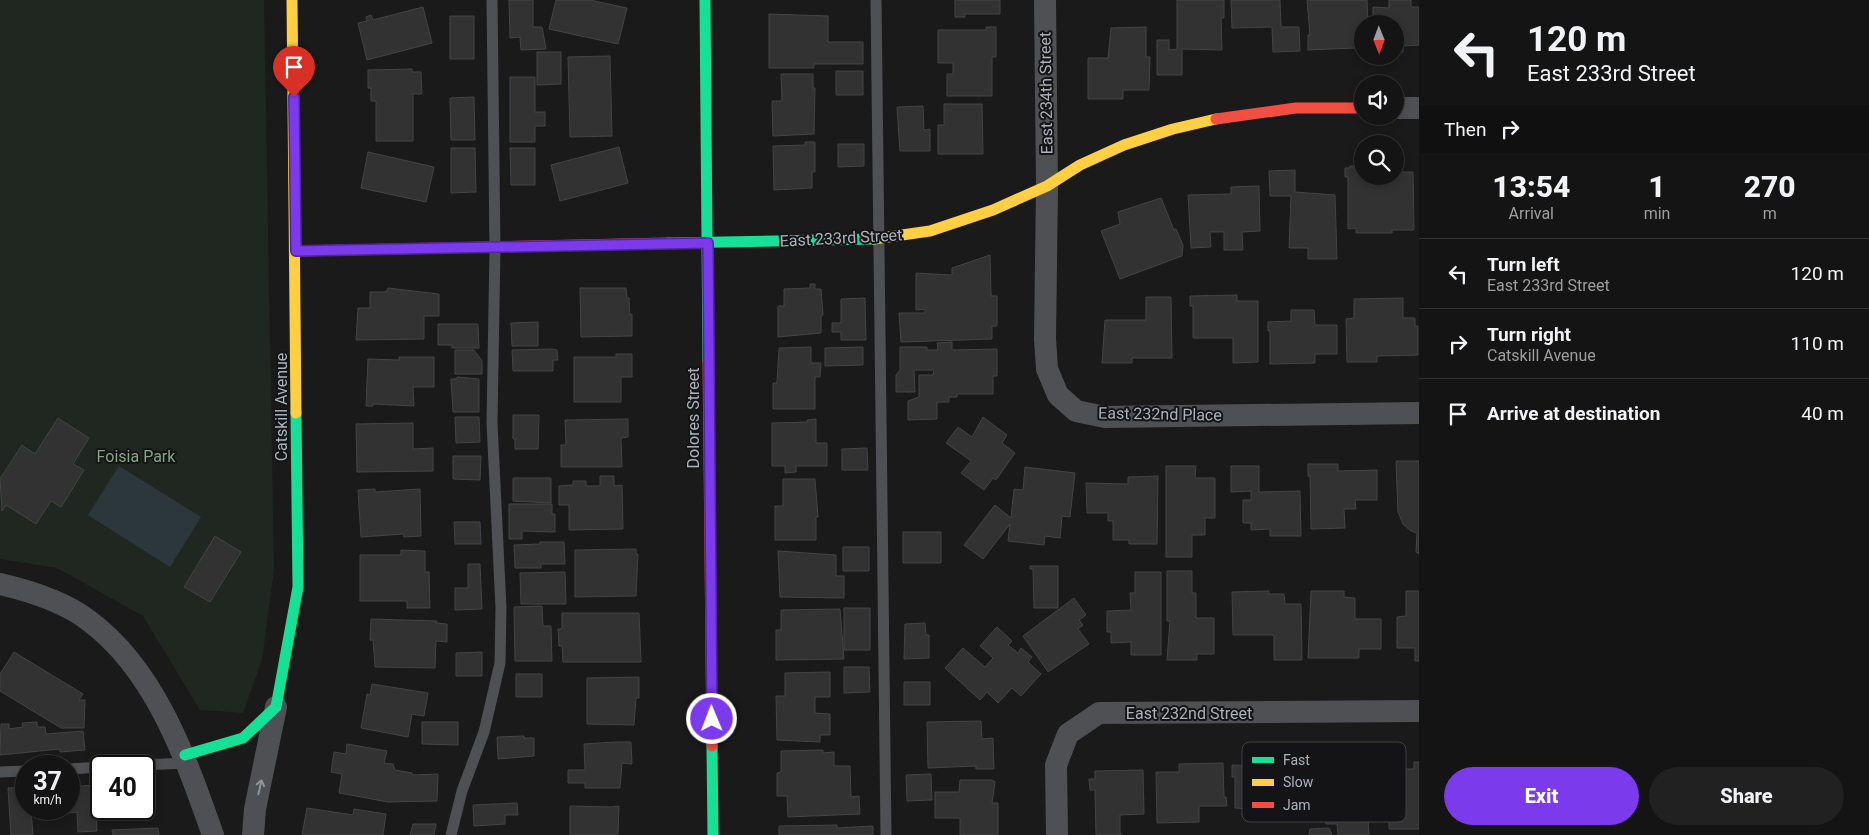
<!DOCTYPE html>
<style>
:root{--surface:#141414;--page:#212122;--text:#f1f3f6;--muted:#9d9ea0;--line:#333334;--accent:#7c3aed}
body{margin:0;font-family:Roboto,sans-serif;background:var(--page);color:var(--text);height:100vh;display:flex;flex-direction:column;font-size:19px;white-space:nowrap}
*{box-sizing:border-box;margin:0}
p{font-size:16px;color:var(--muted)}
.icon{flex:none;width:28px;height:28px;fill:none;stroke:currentColor;stroke-width:2;stroke-linecap:round;stroke-linejoin:round}
.map{position:relative;flex:1;overflow:hidden}
.panel{display:flex;flex-direction:column;background:var(--surface);width:450px}
.panel>*{flex:none}
.banner{background:#141414;color:var(--text);overflow:hidden}
.needle{width:32px;rotate:179deg}
.buttons{position:absolute;left:1354px;top:15px;display:grid;gap:10px}
.buttons a{display:grid;place-items:center;width:50px;height:50px;border-radius:50%;background:var(--surface);box-shadow:0 2px 8px #0003,0 0 0 1px var(--line);font-size:25px}
.speed{position:absolute;left:15px;top:755px;display:flex;gap:10px;font-size:25px;font-weight:700;text-align:center}
.speed>*{display:grid;place-content:center;width:65px;height:65px;border-radius:50%;background:var(--surface);box-shadow:0 2px 8px #0003,0 0 0 1px var(--line);line-height:1}
.speed small{font-size:12px;font-weight:400}
.speed .limit{border:2px solid #111;border-radius:8px;background:#fff;color:#111}
.pin{position:absolute;display:grid;place-items:center;width:42px;height:42px;color:#fff;margin:-51px -21px;border-radius:50% 50% 50% 0;rotate:-45deg;box-shadow:0 0 5px #0007}
.pin .icon{rotate:45deg}
.me{position:absolute;width:55px;margin:-28px;rotate:359deg;stroke-linejoin:round;filter:drop-shadow(0 0 4px #0008)}
.turn{display:flex;align-items:center;gap:18px;height:105px;padding:0 25px;font-size:22px}
.turn .icon{width:65px;height:65px;stroke-width:2.5}
.turn b{display:block;font-size:35px;line-height:42px}
.then{display:flex;align-items:center;height:48px;padding:0 25px;background:#0003;gap:10px;font-size:19px}
.eta{display:flex;justify-content:space-evenly;align-items:center;height:85px;text-align:center}
.eta b{font-size:30px;font-weight:800;line-height:35px}
.action{display:flex;gap:10px;margin-top:auto;padding:10px 25px}
.action a{flex:1;height:58px;border-radius:30px;background:var(--accent);color:#fff;font-size:20px;font-weight:800;line-height:58px;text-align:center}
.action a+a{background:var(--page);color:var(--text)}
ul{padding:0;list-style:none}
li{display:flex;align-items:center;gap:15px;height:70px;padding:0 25px;border-top:1px solid var(--line)}
li div{flex:1}
li b{display:block;font-size:19px}
li em{font-style:normal}
main{display:flex;flex:1;min-height:0}
.map>svg:first-child{display:block}
.green{fill:#1f2720}
.water{fill:#2c373c}
.building{fill:#323232;stroke:#424446}
.lines{fill:none;stroke-linecap:round;stroke-linejoin:round}
.lane{stroke:#4e5053;stroke-width:11}
.street{stroke:#4e5053;stroke-width:22}
.fast{stroke:#16e098;stroke-width:11}
.slow{stroke:#ffcf43;stroke-width:11}
.jam{stroke:#f24e42;stroke-width:11}
.oneway{stroke:#8f959c}
.route-casing{stroke:#51269a;stroke-width:12}
.route{stroke:#7c3aed;stroke-width:9}
.labels{text-anchor:middle;dominant-baseline:central;stroke-width:4;stroke-linejoin:round;paint-order:stroke}
.street-label{font-size:16px;fill:#abb2bb;stroke:#141416}
.park-label{font-size:16px;fill:#84a682;stroke:#141416}
.key{fill:#141416;stroke:#414348;stroke-width:1}
.key-label{font-size:14px;fill:#abb2bb}
</style>
<main>
<div class="map">
<svg width="1419" height="835" viewBox="0 0 1419 835">
<rect width="100%" height="100%" fill="#1a1a1a"/>
<!-- green -->
<path class="green" d="M0,0H264L274,569L262,660L243,713L200,710L143,616L57,568L0,559Z"/>
<!-- water -->
<path class="water" d="M119,466L201,517L170,567L88,515Z"/>
<!-- building -->
<path class="building" d="M509,0H533V27H542L546,49L521,50L520,37L510,38Z
M556,0H590L627,8L618,44L549,29Z
M955,0H1000V14H965V17H955Z
M1177,0H1224V18H1221L1222,50L1182,49V75H1157V40H1169V50L1177,49Z
M1231,0H1280L1281,27H1299L1300,51L1273,52L1272,27L1232,28Z
M1307,0H1367L1368,24H1362V36H1355V48L1308,50V35H1310Z
M1389,0H1411V7H1419V45L1403,46V52H1395V24H1373V7L1389,8Z
M423,7L432,43L367,60L358,23L367,21L366,17L371,15L373,20Z
M769,14L828,16V42H863V64H814V68H769Z
M450,16H474V59H450Z
M986,27H996V57H992V96H947V74H953V63H938V30H986Z
M1146,27V57H1150L1149,90H1123V99H1088V58H1108L1111,28Z
M537,52H561V84L537,85Z
M610,56L612,136L570,137L568,57Z
M412,69V72H421L422,94H413V141H376V101H371V88H368V70Z
M836,71H863V95H836Z
M781,74H813V88H815L814,134L773,136L772,101H782Z
M510,77H535V112H545V126H535V142H510Z
M474,97L475,140H451L450,98Z
M944,104H982L983,154H938V125H944Z
M923,106L924,130L930,129V151H900L897,107Z
M805,142H815V172H812V188L774,190L773,146L805,145Z
M838,144H864V166L838,167Z
M619,147L628,183L560,201L551,165Z
M451,148H475L476,192L451,193Z
M510,148H535V185H511Z
M368,152L434,167L426,202L361,188Z
M1350,166H1362V176H1395V172H1413L1414,230H1392V233H1356V228L1348,229V177H1345V168H1350Z
M1295,170V192L1335,195L1337,259H1308V248H1289L1291,196H1270L1269,171Z
M1259,186L1260,231L1242,232L1243,250H1224V232H1210L1211,247L1191,248L1188,195L1231,194V187Z
M1161,198L1174,230L1176,229L1183,245L1182,256L1120,279L1101,231L1120,224L1118,212Z
M990,255L991,296H997V326H992V339L901,342L899,313H925V309L916,310V273L952,275V268Z
M810,284H815V289H821L823,315L821,316V333L778,337V306H784V289L810,288Z
M388,288L439,294V316H424V339L356,340L358,308H370V292H386Z
M580,288H626L627,298H629L630,315L632,314V336L581,337Z
M1237,295V301H1258V362L1233,363V338H1193V306H1190V296Z
M1146,297H1171L1172,358H1132V363H1102L1105,320H1146Z
M865,298L866,340H841V332H832V323H841V299Z
M1403,298V318H1415V326H1418V355L1377,356V362H1347L1346,319L1354,318V299Z
M1291,310H1314L1315,325H1337V354H1315V363L1270,364V331H1268V322L1291,321Z
M538,322V346H512L511,323Z
M438,324H478L479,348H452V345H438Z
M952,342V350L997,349V376H993V394H957V397H949V402H937V419L908,420V401L919,397V375H933L934,370H914L915,392H896V375L900,370V347H927V350H938L937,343Z
M811,347V363H821L820,377H815V409H773V383H777L779,348Z
M863,347V365L825,366V348Z
M552,349L557,350L558,360H553V371H513L512,350Z
M455,350H474L482,361V374H455Z
M616,354H632V377H621V402H574V357H616Z
M399,357H434V387H413L414,406L373,404V406H366L368,359L399,360Z
M457,377L479,379V412H453L451,379H457Z
M513,415H539L538,449H515V439H513Z
M455,417H479L480,442L456,443Z
M983,417L1007,435L1002,443L1015,453L996,480L993,478L984,490L961,473L971,461L946,443L958,427L972,437Z
M58,418L89,438L73,464L84,470L61,507L51,501L36,524L6,505L2,511L0,479L22,445L35,454Z
M628,419V437L621,438L622,467H561V445H566L565,420Z
M816,419V443H827V466H796V472L785,473V466H772V423L808,422L807,420Z
M413,423V449L433,448V471L357,472L356,424Z
M867,448L868,470H842V449Z
M453,456H481L480,480L453,479Z
M1396,461H1419V554L1416,552L1417,533L1411,531L1403,524L1398,512Z
M1308,464H1338V471L1377,470V500H1355L1356,509H1344L1345,528L1311,529L1310,476H1308Z
M1166,466H1196L1195,478H1215V518H1205V535H1192V557H1166Z
M1231,466H1259V492L1300,491L1301,536H1270V529L1251,530V523H1243V500H1251V491L1231,492Z
M1025,467L1075,473L1070,517L1062,516L1060,538L1045,536L1044,545L1008,541L1010,524L983,559L964,545L995,505L1011,518L1014,489L1023,490Z
M600,476H614V486L622,485L623,529L569,530V505H559V486L573,485V481H586V486H600Z
M1158,476L1157,544H1129V540H1113V521H1108V513H1087L1086,483L1128,484V477Z
M513,478H551V503L513,501Z
M783,479H815L818,517H816V540H775V506H783Z
M375,489V492L420,489L421,536L404,537L403,534L361,537L358,490Z
M509,504H552V514H555V532L522,531V539H509Z
M454,522H480L481,544H455Z
M903,532H941V563H903Z
M215,536L241,552L210,602L184,587Z
M540,542H564L565,564H541V568H515L514,545L540,544Z
M843,547H869V571H843Z
M636,549V554H638L636,596L575,597V550Z
M401,550L425,551V572H429L430,608H407V601H360V555H401Z
M778,551L836,555V576H844V598L780,597Z
M468,564H480L482,609L455,610V588H468Z
M1030,566H1058V608H1034L1033,569H1030Z
M1167,571H1192V593H1196V618H1214V654H1197V660H1167L1170,621H1167Z
M565,572L566,604H521L520,573Z
M1135,572H1161V655H1131V642L1111,643V632H1107V611L1131,610L1130,593H1135Z
M1269,591V594H1284L1285,604H1301L1302,660H1274V635H1233L1232,592Z
M1311,591H1344V597L1355,598V619H1381V649H1359V658H1308Z
M1406,591H1419V661H1415V648H1397V617L1406,616Z
M1074,598L1086,615L1079,620L1083,625L1078,629L1089,644L1048,672L1023,636Z
M542,606L543,626H551L552,661H515L514,607Z
M844,608H870V650H844Z
M840,609L844,659L776,660V630H781V610Z
M562,613H639L641,662H563L562,646H559L558,629H562Z
M371,619L437,621L436,623L447,624V642L436,641L435,668L375,667L373,640H370Z
M925,623L926,635H929V658L904,659L905,624Z
M997,627L1012,641L1008,645L1018,653L1021,648L1032,657L1028,662L1041,674L1021,696L1012,688L998,703L987,692L980,700L945,668L963,648L985,667L993,658L980,646Z
M14,652L83,694L79,700H85L84,728H61L0,691V674Z
M482,652V676H456V653Z
M844,667H869L870,692L844,693Z
M830,672V697H815V713L830,714V735H820V742L777,740L776,696H785V673Z
M516,674H542V697H516Z
M639,677V698H636L634,725L587,724V678Z
M904,682H930V705H904Z
M372,684L428,693L424,716L412,714L408,737L361,728L367,694L370,695Z
M981,721L982,739L993,738L994,769H976V766L928,768L927,722Z
M37,722V727H45L46,734L83,731L85,750L60,752V749L0,755L1,724H9V729L23,727L22,723Z
M422,722H458V745L422,744Z
M524,736V738H534V756L498,759L497,737Z
M616,742H631L632,764L622,763L620,788H585V783H568V770H585L584,744Z
M347,744L387,751L384,763L393,764L395,770L412,773L413,775L438,774L437,801L388,802L339,793L342,774L331,772L334,752L346,754Z
M823,750V753L834,752V766H850L851,797L859,796L860,814L788,817L787,796H777V773L781,772V751Z
M1414,762H1419V829H1389V816L1380,815V799H1374V769H1414Z
M1223,763L1224,797H1226L1227,806H1199V822L1157,823L1156,772H1179V764Z
M1232,765L1262,766L1261,769L1301,770V811H1285V807L1267,808V810L1235,808V777H1232Z
M1339,766H1347V769H1365L1369,835H1338L1337,824H1326L1319,804H1322L1321,798H1308V773H1320V769H1339Z
M1143,770L1144,814L1120,815V833L1122,835H1096L1095,790H1090L1089,779H1095V771Z
M931,774L932,800L907,801L906,775Z
M960,780H992L995,782L992,803H998V835H960V818H935V792H959Z
M144,783H150L153,813L103,817L102,809H144Z
M95,785L97,831L78,832L77,812L41,816L40,809H69V787Z
M26,787V809H31L33,835H11L8,788Z
M517,803L518,815H505V824L474,826L473,805Z
M570,806L612,807L619,806L618,835H570Z
M307,808L353,815L354,809L386,814L383,835H302Z
M413,824H436L434,835H410Z
M837,825V828L873,826V835H779V826Z
M158,828L159,835H113L112,830Z
M1329,828L1332,835H1309L1310,829Z"/>
<g class="lines">
<!-- lane -->
<path class="lane" d="M876,0L886,835
M118,766L187,763
M69,769L101,767
M0,772L26,771
M451,835L462,791L484,732L500,663L501,608L492,423L495,248L492,0"/>
<!-- street -->
<path class="street" d="M1045,0L1047,186L1045,339L1047,369L1058,395L1076,411L1105,417L1419,413
M1395,108H1419
M0,584C30,591 63,601 88,620C156,670 186,759 213,835
M253,835L255,809L276,707
M1057,835L1056,765L1068,734L1099,713L1419,711"/>
<!-- fast -->
<path class="fast" d="M705,0L708,361
M668,243L874,239
M712,746L713,835
M185,755L243,738L276,707L298,587L296,413"/>
<!-- slow -->
<path class="slow" d="M292,0L296,413
M874,239L930,231L993,210L1047,186L1080,165L1124,145L1173,129L1216,119"/>
<!-- jam -->
<path class="jam" d="M1216,119L1296,108H1362
M296,251L668,243
M708,361L712,746"/>
</g>
<!-- one-way arrows -->
<defs><path id="oneway-shaft" d="M-6 0H5M1.5-3L5.5 0L1.5 3" fill="none" stroke-width="1.6" stroke-linecap="round" stroke-linejoin="round" transform="scale(1.25)"/></defs>
<use class="oneway" href="#oneway-shaft" transform="translate(260 787) rotate(-77)"/>
<g class="lines">
<defs>
<path id="route" d="M294,97L296,251L708,243L712,719"/>
</defs>
<!-- route casing -->
<use href="#route" class="route-casing"/>
<!-- route -->
<use href="#route" class="route"/>
</g>
<g class="labels">
<!-- street labels -->
<g class="street-label">
<text transform="translate(1046 93) rotate(-91)">East 234th Street</text>
<text transform="translate(841 238) rotate(-3)">East 233rd Street</text>
<text transform="translate(281 407) rotate(-90)">Catskill Avenue</text>
<text transform="translate(1160 414) rotate(1)">East 232nd Place</text>
<text transform="translate(693 418) rotate(-90)">Dolores Street</text>
<text x="1189" y="713">East 232nd Street</text>
</g>
<!-- park labels -->
<g class="park-label">
<text x="136" y="456">Foisia Park</text>
</g>
</g>
<!-- legend -->
<rect x="1242" y="742" width="164" height="80" rx="8" class="key"/>
<rect x="1252" y="757" width="22" height="6" fill="#16e098"/>
<rect x="1252" y="779" width="22" height="7" fill="#ffcf43"/>
<rect x="1252" y="802" width="22" height="6" fill="#f24e42"/>
<g class="key-label">
<text x="1283" y="765">Fast</text>
<text x="1283" y="787">Slow</text>
<text x="1283" y="810">Jam</text>
</g>
</svg>
<div class="buttons">
<a><svg class="needle" viewBox="-14 -14 28 28"><path d="M0-13l5 13h-10z" fill="#e53935"/><path d="M0 13l5-13h-10z" fill="#9d9ea0"/></svg></a>
<a><svg class="icon" aria-label="sound" viewBox="0 0 24 24"><path d="M4 9h4l5-4v14l-5-4H4zM17 9q2 3 0 6"/></svg></a>
<a><svg class="icon" aria-label="search" viewBox="0 0 24 24"><circle cx="10" cy="10" r="6"/><path d="M15 15l6 6"/></svg></a>
</div>
<div class="speed"><div>37<small>km/h</small></div><div class="limit">40</div></div>
<div class="pin" style="left:294px;top:97px;background:#d93025"><svg class="icon" aria-label="arrive" viewBox="0 0 24 24"><path d="M6 21V4h12l-3 4 3 4H6"/></svg></div>
<svg class="me" style="left:712px;top:719px" viewBox="-20 -20 40 40"><circle r="17" fill="#7c3aed" stroke="#fff" stroke-width="3"/><path d="M0-11L8 9 0 5-8 9z" fill="#fff"/></svg>
</div>
<section class="panel">
<div class="banner">
<div class="turn"><svg class="icon" aria-label="left" viewBox="0 0 24 24"><path d="M17 20v-9H6M10 6l-5 5 5 5"/></svg><div><b>120 m</b>East 233rd Street</div></div>
<div class="then">Then<svg class="icon" aria-label="right" viewBox="0 0 24 24"><path d="M7 20v-9h11M14 6l5 5-5 5"/></svg></div>
</div>
<div class="eta">
<div><b>13:54</b><p>Arrival</p></div>
<div><b>1</b><p>min</p></div>
<div><b>270</b><p>m</p></div>
</div>
<ul>
<li><svg class="icon" aria-label="left" viewBox="0 0 24 24"><path d="M17 20v-9H6M10 6l-5 5 5 5"/></svg><div><b>Turn left</b><p>East 233rd Street</p></div><em>120 m</em></li>
<li><svg class="icon" aria-label="right" viewBox="0 0 24 24"><path d="M7 20v-9h11M14 6l5 5-5 5"/></svg><div><b>Turn right</b><p>Catskill Avenue</p></div><em>110 m</em></li>
<li><svg class="icon" aria-label="arrive" viewBox="0 0 24 24"><path d="M6 21V4h12l-3 4 3 4H6"/></svg><div><b>Arrive at destination</b></div><em>40 m</em></li>
</ul>
<div class="action"><a>Exit</a><a>Share</a></div>
</section>
</main>
